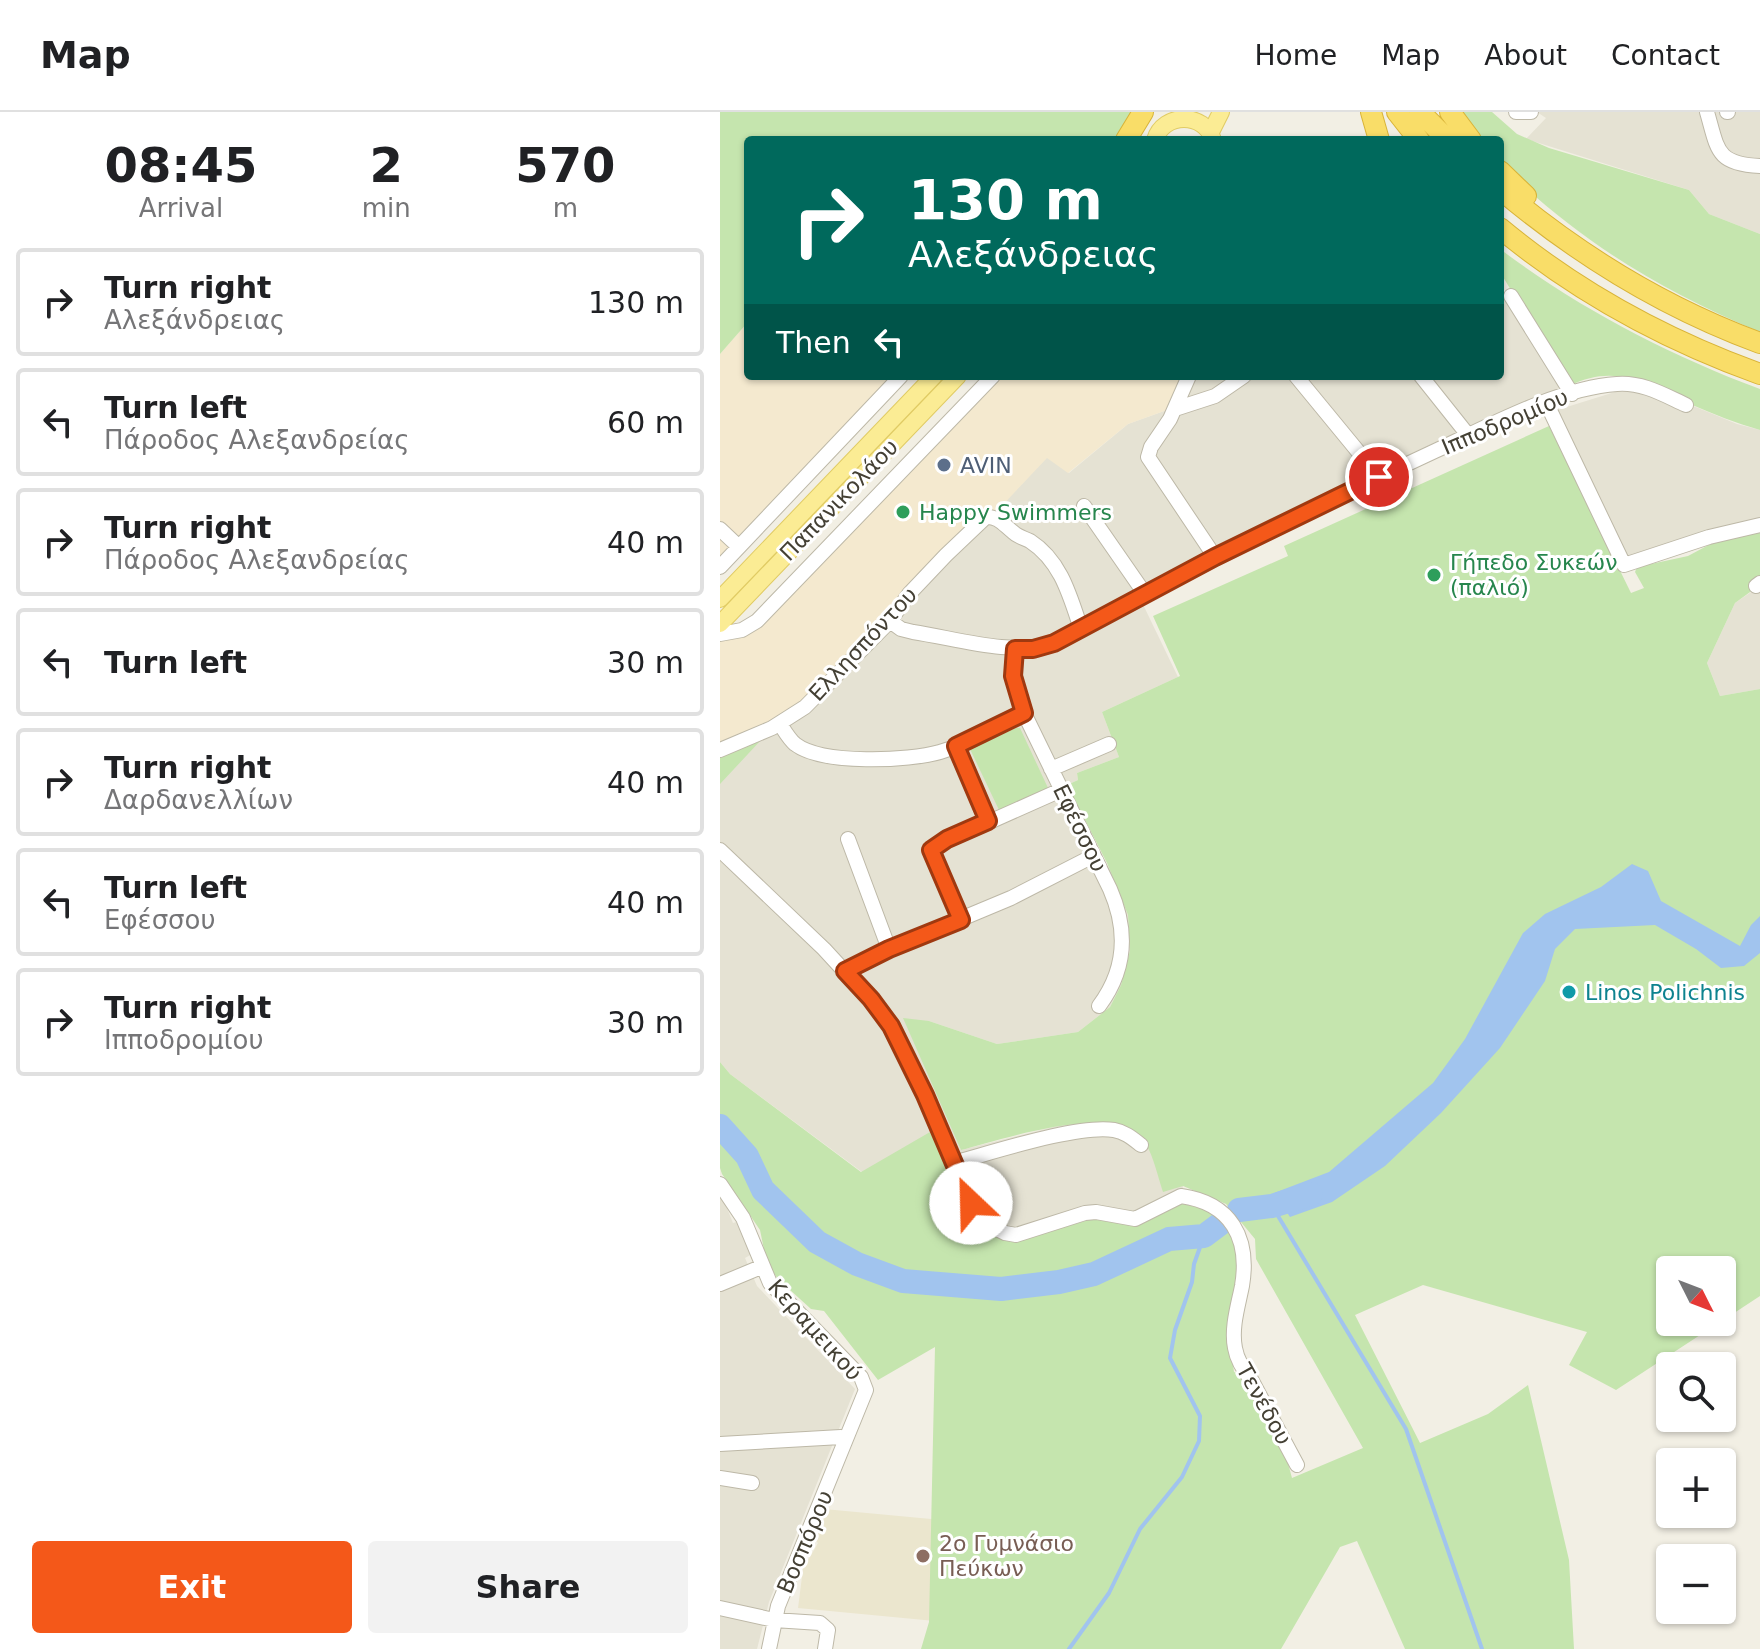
<!DOCTYPE html>
<meta charset="utf-8">
<style>
:root{--surface:#fff;--page:#f2f2f2;--text:#202124;--muted:#757577;--line:#e0e0e0;--accent:#f45819}
body{margin:0;font-family:"DejaVu Sans",sans-serif;background:var(--page);color:var(--text);height:100vh;display:flex;flex-direction:column;font-size:30px;white-space:nowrap}
*{box-sizing:border-box;margin:0}
p{font-size:26px;color:var(--muted)}
.icon{flex:none;width:44px;height:44px;fill:none;stroke:currentColor;stroke-width:2;stroke-linecap:round;stroke-linejoin:round}
.map{position:relative;flex:1;overflow:hidden}
.panel{display:flex;flex-direction:column;background:var(--surface);width:720px}
.panel>*{flex:none}
.top-card{position:absolute;left:24px;top:24px;width:760px;height:244px;border-radius:8px;box-shadow:0 2px 6px #0004;background:#00695c;color:#fff;overflow:hidden}
.needle{width:52px;rotate:132deg}
.controls{position:absolute;left:936px;top:1144px;display:grid;gap:16px}
.controls a{display:grid;place-items:center;width:80px;height:80px;border-radius:8px;background:var(--surface);box-shadow:0 2px 6px #0004;font-size:40px}
.pin{position:absolute;display:grid;place-items:center;width:68px;height:68px;color:#fff;margin:-34px;border:4px solid #fff;border-radius:50%;box-shadow:0 2px 8px #0007}
.me{position:absolute;width:88px;margin:-44px;rotate:336deg;stroke-linejoin:round;filter:drop-shadow(0 0 6px #0008)}
.turn{display:flex;align-items:center;gap:28px;height:168px;padding:0 32px;font-size:36px}
.turn .icon{width:104px;height:104px;stroke-width:2.5}
.turn b{display:block;font-size:56px;line-height:68px}
.then{display:flex;align-items:center;height:76px;padding:0 32px;background:#0003;gap:16px;font-size:30px}
.eta{display:flex;justify-content:space-evenly;align-items:center;height:136px;text-align:center}
.eta b{font-size:48px;font-weight:600;line-height:56px}
.primary-button{display:flex;gap:16px;margin-top:auto;padding:16px 32px}
.primary-button a{flex:1;height:92px;border-radius:8px;background:var(--accent);color:#fff;font-size:32px;font-weight:600;line-height:92px;text-align:center}
.primary-button a+a{background:var(--page);color:var(--text)}
ul{padding:0;list-style:none}
li{display:flex;align-items:center;gap:24px;height:108px;margin:0 16px 12px;padding:0 16px;border:4px solid var(--line);border-radius:8px}
li div{flex:1}
li b{display:block;font-size:30px}
li em{font-style:normal}
header{display:flex;align-items:center;gap:48px;box-sizing:border-box;height:112px;padding:0 40px;background:var(--surface);border-bottom:2px solid var(--line)}
header strong{font-size:38px}
nav{display:flex;gap:44px;margin-inline-start:auto;font-size:28px}
main{display:flex;flex:1;min-height:0}
.map>svg:first-child{display:block}
.residential{fill:#e5e2d3}
.commercial{fill:#f4e9cf}
.education{fill:#ebe6ce}
.green{fill:#c5e5ae}
.water{fill:#a1c4ee}
.lines{fill:none;stroke-linecap:round;stroke-linejoin:round}
.stream{stroke:#a1c4ee;stroke-width:4}
.river{stroke:#a1c4ee;stroke-width:24}
.minor-casing{stroke:#bdb8a7;stroke-width:16}
.major-casing{stroke:#e0cb64;stroke-width:18}
.highway-casing{stroke:#d8b338;stroke-width:22}
.minor{stroke:#fff;stroke-width:14}
.major{stroke:#fbec94;stroke-width:16}
.highway{stroke:#f9dd68;stroke-width:20}
.route-casing{stroke:#9f3910;stroke-width:20}
.route{stroke:#f45819;stroke-width:14}
.service-dot{fill:#5c6f8a;stroke:#fff;stroke-width:3}
.leisure-dot{fill:#2e9e5b;stroke:#fff;stroke-width:3}
.culture-dot{fill:#0f9aa8;stroke:#fff;stroke-width:3}
.education-dot{fill:#8d6e63;stroke:#fff;stroke-width:3}
.labels{text-anchor:middle;dominant-baseline:central;stroke-width:6;stroke-linejoin:round;paint-order:stroke}
.street-label{font-size:22px;fill:#444034;stroke:#fff}
.service-label{font-size:22px;fill:#4e5e75;stroke:#fff;text-anchor:start}
.leisure-label{font-size:22px;fill:#27864d;stroke:#fff;text-anchor:start}
.culture-label{font-size:22px;fill:#0d838f;stroke:#fff;text-anchor:start}
.education-label{font-size:22px;fill:#785e54;stroke:#fff;text-anchor:start}
</style>
<header>
<strong>Map</strong>
<nav><a>Home</a><a>Map</a><a>About</a><a>Contact</a></nav>
</header>
<main>
<section class="panel">
<div class="eta">
<div><b>08:45</b><p>Arrival</p></div>
<div><b>2</b><p>min</p></div>
<div><b>570</b><p>m</p></div>
</div>
<ul>
<li><svg class="icon" aria-label="right" viewBox="0 0 24 24"><path d="M7 20v-9h11M14 6l5 5-5 5"/></svg><div><b>Turn right</b><p>Αλεξάνδρειας</p></div><em>130 m</em></li>
<li><svg class="icon" aria-label="left" viewBox="0 0 24 24"><path d="M17 20v-9H6M10 6l-5 5 5 5"/></svg><div><b>Turn left</b><p>Πάροδος Αλεξανδρείας</p></div><em>60 m</em></li>
<li><svg class="icon" aria-label="right" viewBox="0 0 24 24"><path d="M7 20v-9h11M14 6l5 5-5 5"/></svg><div><b>Turn right</b><p>Πάροδος Αλεξανδρείας</p></div><em>40 m</em></li>
<li><svg class="icon" aria-label="left" viewBox="0 0 24 24"><path d="M17 20v-9H6M10 6l-5 5 5 5"/></svg><div><b>Turn left</b></div><em>30 m</em></li>
<li><svg class="icon" aria-label="right" viewBox="0 0 24 24"><path d="M7 20v-9h11M14 6l5 5-5 5"/></svg><div><b>Turn right</b><p>Δαρδανελλίων</p></div><em>40 m</em></li>
<li><svg class="icon" aria-label="left" viewBox="0 0 24 24"><path d="M17 20v-9H6M10 6l-5 5 5 5"/></svg><div><b>Turn left</b><p>Εφέσσου</p></div><em>40 m</em></li>
<li><svg class="icon" aria-label="right" viewBox="0 0 24 24"><path d="M7 20v-9h11M14 6l5 5-5 5"/></svg><div><b>Turn right</b><p>Ιπποδρομίου</p></div><em>30 m</em></li>
</ul>
<div class="primary-button"><a>Exit</a><a>Share</a></div>
</section>
<div class="map">
<svg width="1040" height="1537" viewBox="0 0 1040 1537">
<rect width="100%" height="100%" fill="#f2efe4"/>
<!-- residential -->
<path class="residential" d="M817,0H1040V122L989,102L969,78L806,27L826,6Z
M780,179L842,275L753,314L416,478L458,565L382,600L399,645L357,661L358,668L347,673L396,770L408,803L411,839L401,873L390,895L358,920L277,932L209,909L241,1038L349,1011H397L425,1030L463,1074L460,1091L389,1109L357,1108L307,1127L295,1129L260,1112L252,1106L242,1090L142,1060L10,962L0,950V667L42,627L106,580L327,345L349,361L408,312L447,298L475,264H780Z
M895,280H918L971,293L1017,312L1040,318V408L905,445L837,298Z
M1040,474V577L1000,584L987,551L1015,491Z
M0,1079L13,1111L20,1109L32,1142L25,1146L37,1174L135,1277L49,1490L37,1537H0Z"/>
<!-- commercial -->
<path class="commercial" d="M28,210V264H184L0,457V242Z
M274,264H462L447,298L408,312L348,361L327,346L106,580L0,641V524L35,513Z"/>
<!-- education -->
<path class="education" d="M104,1397L329,1418L278,1515L78,1496L83,1457L98,1431L91,1424Z"/>
<!-- green -->
<path class="green" d="M0,0H412L397,28H28V210L0,242Z
M735,0H772L797,22L829,36L969,78L989,102L1040,122V220C938,177 860,130 780,52V28H757Z
M780,137C860,197 947,242 1040,277V318C1016,311 993,302 970,292C927,273 897,250 849,274L780,160Z
M829,314L911,481L924,476L915,460L917,455L968,444L998,428L1040,419V469L1037,475L1015,491L987,551L1000,584L1040,577V1184L1002,1209V1158H950V1210H1000L896,1278L849,1253L867,1220L703,1173L635,1203L700,1331L768,1302L808,1273L849,1448L854,1537H685L637,1429L620,1435L561,1537H201L209,1510L215,1235L158,1268L104,1199L91,1197L58,1167L47,1152L40,1118L2,1062L0,1056V950L10,962L141,1060L210,1020L249,1101L260,1112L295,1129L372,1107L389,1109L460,1091L499,1101L508,1110L519,1144L512,1246L514,1260L525,1263L566,1344L572,1366L643,1336L536,1147L535,1127L506,1092L463,1074L443,1080C438,1065 434,1046 426,1032C398,987 282,1028 241,1038L183,906L209,909L277,932L358,920L390,895L401,873L410,839L408,803L387,751L347,673L358,668L357,661L399,645L382,600L460,564L433,504L568,444L564,434Z
M296,616H300L328,676L279,698L250,637Z
M42,627L0,672V641Z"/>
<!-- water -->
<path class="water" d="M912,752L928,759L941,789L1020,834L1031,813L1040,804V841L1024,854L1001,856L976,837L935,813L855,817L835,837L825,869L780,936L721,1001L665,1054L612,1090L570,1105L554,1081L609,1060L713,971L745,927L803,821L825,802L881,775Z"/>
<g class="lines">
<!-- stream -->
<path class="stream" d="M552,1094L686,1317L762,1537
M349,1537L389,1481L420,1417L462,1365L479,1329L480,1304L450,1246L455,1218L472,1170L474,1152L484,1124"/>
<!-- river -->
<path class="river" d="M0,1014L27,1044L43,1078L97,1130L137,1152L183,1169L281,1177L339,1170L374,1162L449,1127L484,1124L504,1109
M519,1098L552,1094L591,1082"/>
<defs>
<path id="minor" d="M796,0H811
M987,0C998,38 996,52 1040,54
M1007,0H1008
M791,184L852,282
M469,264L450,307L431,335L428,345L495,445
M576,264L659,365
M701,264L748,323
M826,290L904,453L989,425L1040,413
M455,297L495,284L524,264
M364,394L425,482
M0,417L19,435
M0,455L181,264
M1036,474L1040,471
M170,509L181,517L193,520C239,527 289,544 334,531C460,464 586,399 715,339C769,314 838,276 897,272C923,270 944,283 966,293
M0,522L22,518L37,509L273,264
M295,537L293,564L304,601L390,777C408,818 406,858 379,894
M60,612C64,618 69,627 75,632C102,653 189,649 220,640C250,631 277,616 304,601
M236,634L268,709
M0,638L52,616L85,595L170,509L189,482L226,443L266,405C278,404 284,413 293,420C298,425 304,426 310,429C341,449 350,484 361,517
M331,657L389,632
M128,727L169,837
M0,738L104,837L161,899L174,920L205,983L247,1085L258,1100L273,1115L285,1121L296,1123L365,1101L376,1100L415,1107L461,1084C511,1091 530,1126 522,1174C518,1194 511,1216 515,1236C517,1248 524,1259 532,1269L577,1353
M241,808L212,742L213,735L341,678
M125,859L169,837L291,786L373,744
M233,1051C271,1041 358,1012 394,1018C405,1020 412,1026 421,1033
M0,1072L23,1106L50,1171L141,1265L146,1278L58,1494L49,1537
M0,1172L41,1155
M0,1332L121,1325
M0,1366L32,1371
M0,1496L54,1508L100,1511L108,1518L105,1537"/>
<path id="major" d="M491,20L501,0
M435,28C443,0 485,0 493,28
M0,487L214,264
M0,512L238,264"/>
<path id="highway" d="M651,0L659,28
M677,0L699,28
M700,0L728,28
M730,0L751,28
M406,28L423,0
M780,59L806,84
M780,77C857,142 945,196 1040,231
M780,116C857,180 946,228 1040,262"/>
</defs>
<!-- minor casing -->
<use href="#minor" class="minor-casing"/>
<!-- major casing -->
<use href="#major" class="major-casing"/>
<!-- highway casing -->
<use href="#highway" class="highway-casing"/>
<!-- minor -->
<use href="#minor" class="minor"/>
<!-- major -->
<use href="#major" class="major"/>
<!-- highway -->
<use href="#highway" class="highway"/>
</g>
<g class="lines">
<defs>
<path id="route" d="M251,1091L205,983L171,914L151,887L125,859L169,837L241,808L211,738L227,727L268,709L236,634L304,601L293,564L295,537H313L334,531L495,445L659,365"/>
</defs>
<!-- route casing -->
<use href="#route" class="route-casing"/>
<!-- route -->
<use href="#route" class="route"/>
</g>
<!-- markers -->
<circle class="service-dot" cx="224" cy="353" r="8"/>
<g class="leisure-dot">
<circle cx="183" cy="400" r="8"/>
<circle cx="714" cy="463" r="8"/>
</g>
<circle class="culture-dot" cx="849" cy="880" r="8"/>
<circle class="education-dot" cx="203" cy="1444" r="8"/>
<g class="labels">
<!-- street labels -->
<g class="street-label">
<text transform="translate(785 310) rotate(-23)">Ιπποδρομίου</text>
<text transform="translate(119 388) rotate(-46)">Παπανικολάου</text>
<text transform="translate(143 532) rotate(-47)">Ελλησπόντου</text>
<text transform="translate(360 716) rotate(64)">Εφέσσου</text>
<text transform="translate(95 1218) rotate(48)">Κεραμεικού</text>
<text transform="translate(544 1292) rotate(61)">Τενέδου</text>
<text transform="translate(85 1430) rotate(-67)">Βοσπόρου</text>
</g>
<!-- service labels -->
<g class="service-label">
<text x="240" y="353">AVIN</text>
</g>
<!-- leisure labels -->
<g class="leisure-label">
<text x="199" y="400">Happy Swimmers</text>
<text x="730" y="450">Γήπεδο Συκεών<tspan x="730" dy="25">(παλιό)</tspan></text>
</g>
<!-- culture labels -->
<g class="culture-label">
<text x="865" y="880">Linos Polichnis</text>
</g>
<!-- education labels -->
<g class="education-label">
<text x="219" y="1431">2ο Γυμνάσιο<tspan x="219" dy="25">Πεύκων</tspan></text>
</g>
</g>
</svg>
<div class="controls">
<a><svg class="needle" viewBox="-14 -14 28 28"><path d="M0-13l5 13h-10z" fill="#e53935"/><path d="M0 13l5-13h-10z" fill="#757577"/></svg></a>
<a><svg class="icon" aria-label="search" viewBox="0 0 24 24"><circle cx="10" cy="10" r="6"/><path d="M15 15l6 6"/></svg></a>
<a>+</a>
<a>−</a>
</div>
<div class="pin" style="left:659px;top:365px;background:#d93025"><svg class="icon" aria-label="arrive" viewBox="0 0 24 24"><path d="M6 21V4h12l-3 4 3 4H6"/></svg></div>
<svg class="me" style="left:251px;top:1091px" viewBox="-20 -20 40 40"><circle r="19" fill="#fff"/><path d="M0-13L10 11 0 6-10 11z" fill="#f45819"/></svg>
<div class="top-card">
<div class="turn"><svg class="icon" aria-label="right" viewBox="0 0 24 24"><path d="M7 20v-9h11M14 6l5 5-5 5"/></svg><div><b>130 m</b>Αλεξάνδρειας</div></div>
<div class="then">Then<svg class="icon" aria-label="left" viewBox="0 0 24 24"><path d="M17 20v-9H6M10 6l-5 5 5 5"/></svg></div>
</div>
</div>
</main>
